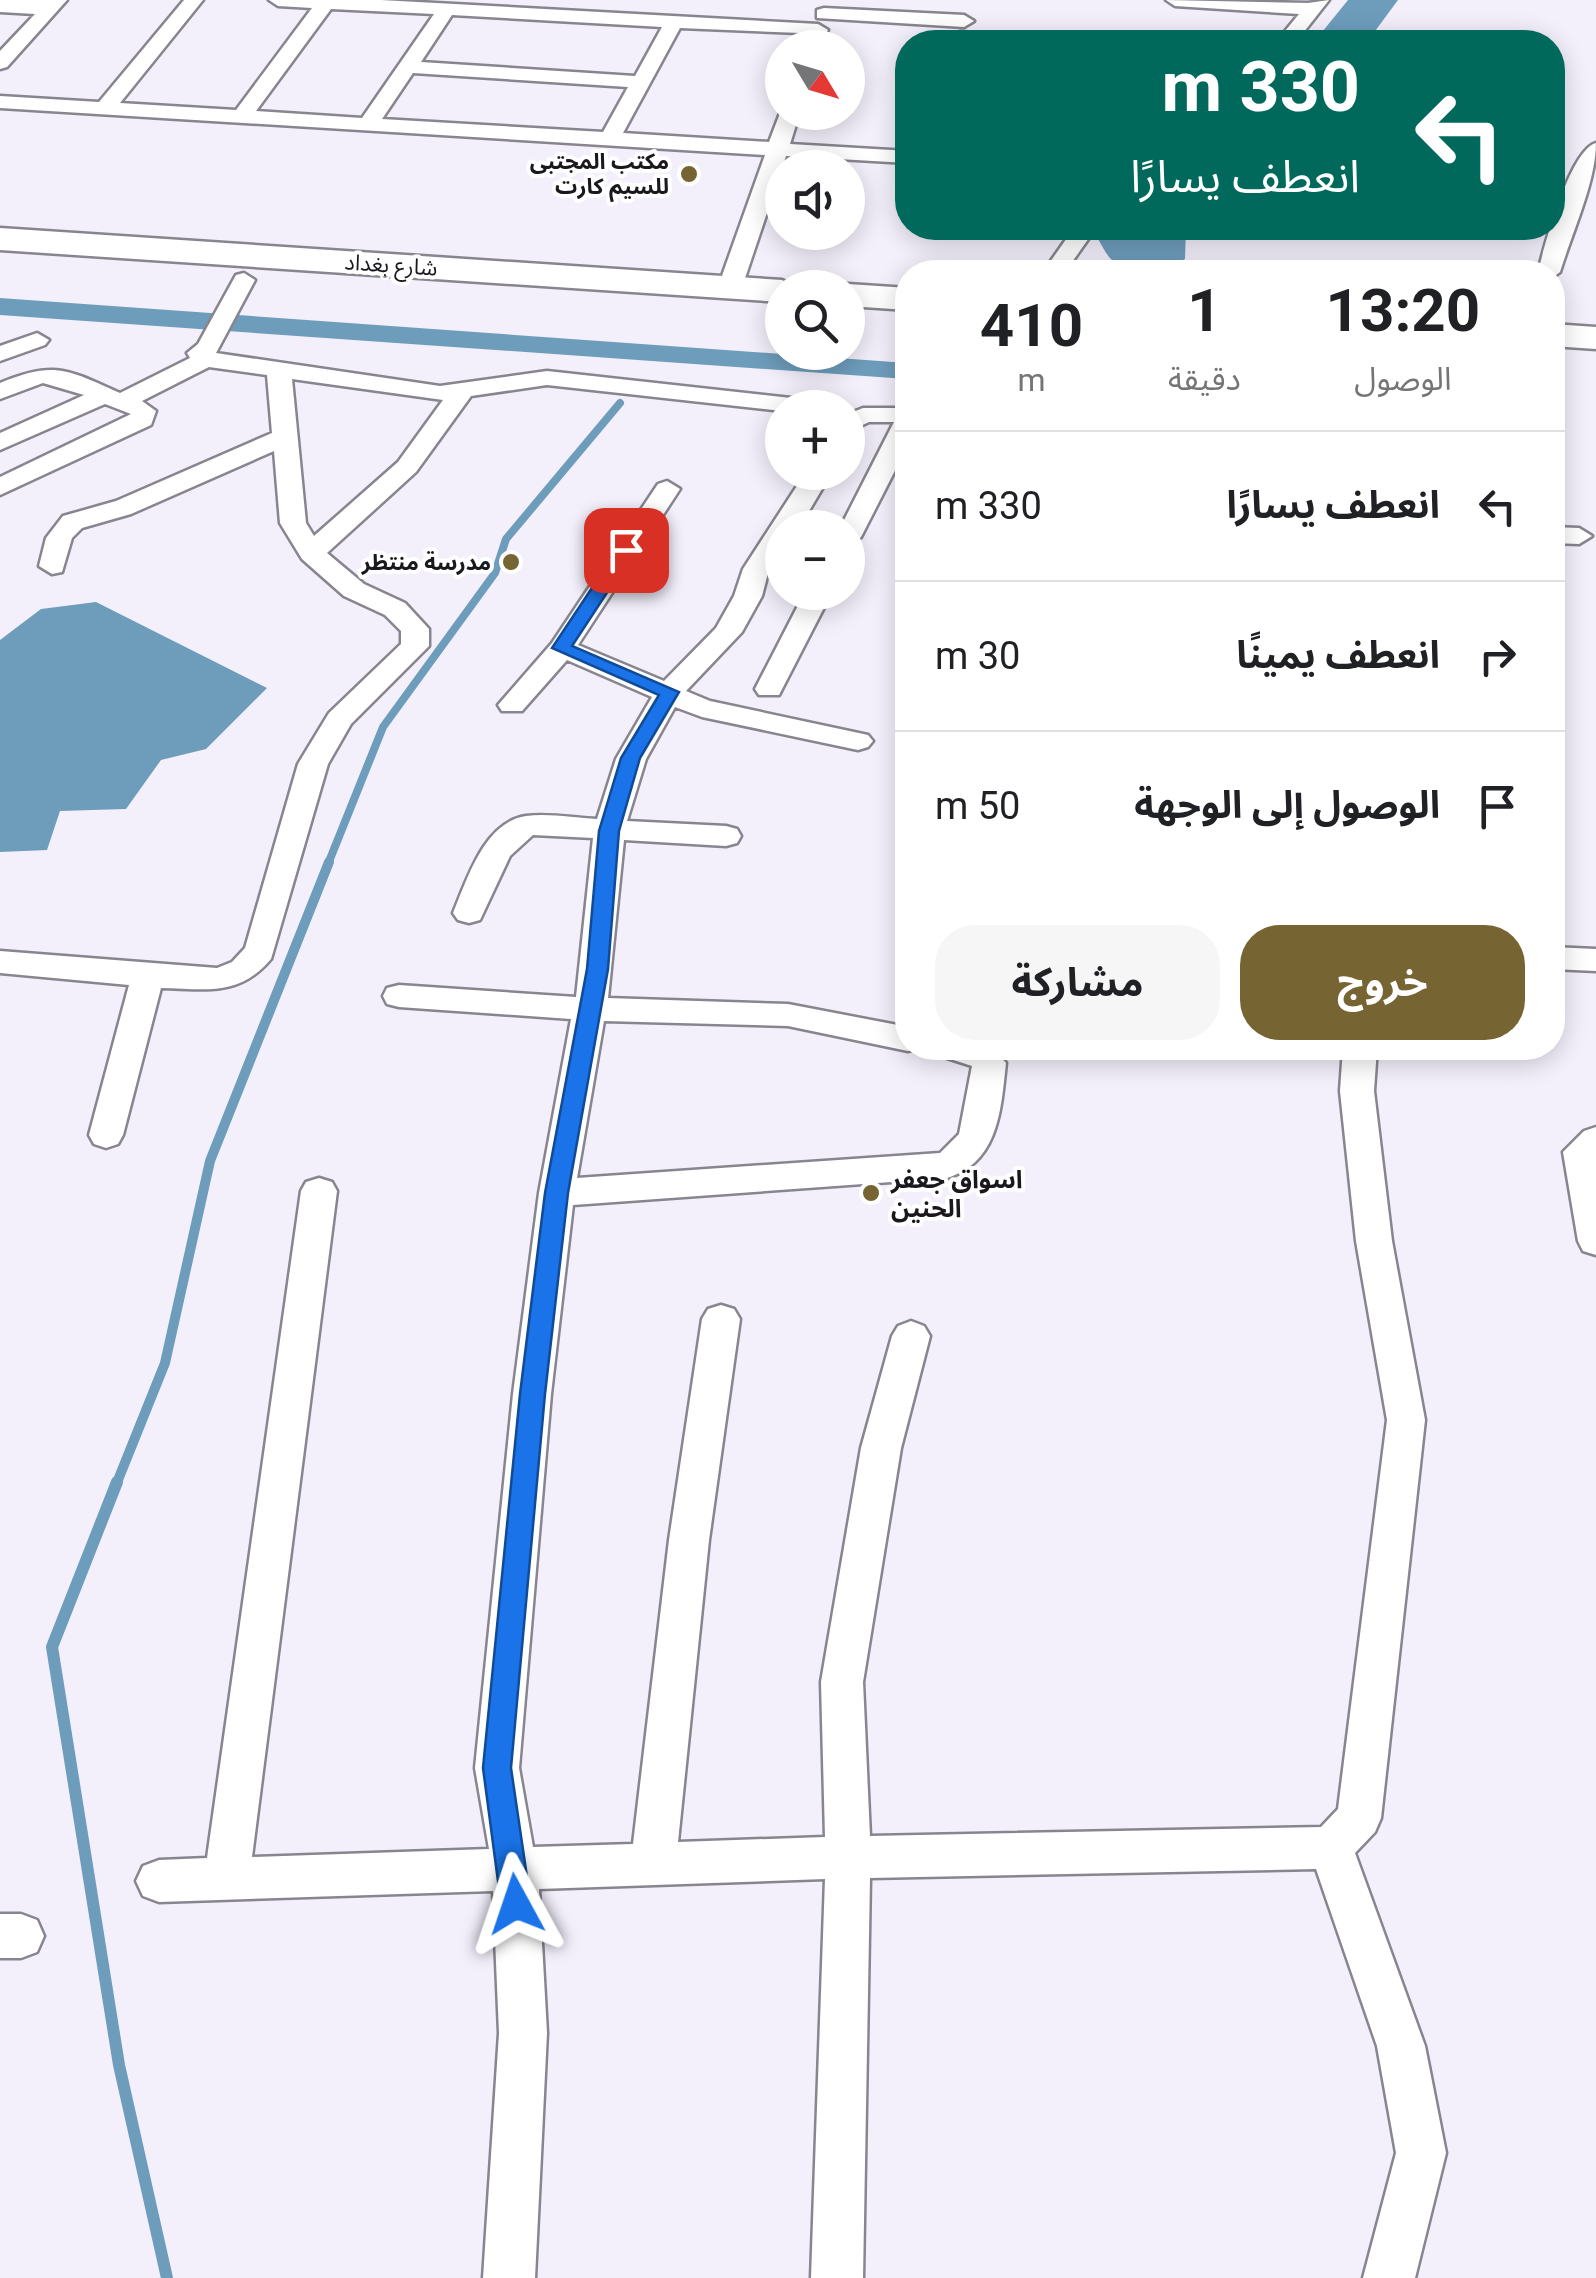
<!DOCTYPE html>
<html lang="ar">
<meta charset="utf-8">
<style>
:root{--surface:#fff;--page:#f6f6f6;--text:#202124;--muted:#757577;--line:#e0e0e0;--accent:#766432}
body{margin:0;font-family:Roboto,"Noto Sans Arabic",sans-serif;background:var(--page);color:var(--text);direction:rtl;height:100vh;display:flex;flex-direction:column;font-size:38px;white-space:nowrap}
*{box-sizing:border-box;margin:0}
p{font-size:32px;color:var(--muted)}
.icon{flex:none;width:55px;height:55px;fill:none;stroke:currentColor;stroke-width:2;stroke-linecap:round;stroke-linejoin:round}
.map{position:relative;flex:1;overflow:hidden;direction:ltr}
.side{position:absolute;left:895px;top:260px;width:670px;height:800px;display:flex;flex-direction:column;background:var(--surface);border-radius:40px;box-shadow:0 5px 25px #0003;direction:rtl}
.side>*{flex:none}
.banner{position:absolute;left:895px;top:30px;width:670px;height:210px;border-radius:40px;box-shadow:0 5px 25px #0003;direction:rtl;background:#00695c;color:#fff;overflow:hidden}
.needle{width:65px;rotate:128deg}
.buttons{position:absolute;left:765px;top:30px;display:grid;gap:20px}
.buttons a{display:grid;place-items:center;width:100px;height:100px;border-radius:50%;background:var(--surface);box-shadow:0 5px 25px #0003;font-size:50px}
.pin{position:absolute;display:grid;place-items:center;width:85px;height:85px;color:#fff;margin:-42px;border-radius:20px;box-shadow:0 5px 15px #0006}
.me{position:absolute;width:110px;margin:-55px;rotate:355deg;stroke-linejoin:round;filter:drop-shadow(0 0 8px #0008)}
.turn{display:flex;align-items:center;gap:35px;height:210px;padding:0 40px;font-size:45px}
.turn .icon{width:130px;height:130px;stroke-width:2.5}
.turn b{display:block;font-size:70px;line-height:85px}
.eta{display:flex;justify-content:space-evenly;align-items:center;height:170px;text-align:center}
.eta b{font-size:60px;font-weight:700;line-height:70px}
.button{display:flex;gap:20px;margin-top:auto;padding:20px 40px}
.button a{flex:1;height:115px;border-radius:40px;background:var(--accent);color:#fff;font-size:40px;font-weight:700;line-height:115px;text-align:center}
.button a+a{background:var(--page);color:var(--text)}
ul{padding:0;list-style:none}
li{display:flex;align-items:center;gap:30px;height:150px;padding:0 40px;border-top:2px solid var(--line)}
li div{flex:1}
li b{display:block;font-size:38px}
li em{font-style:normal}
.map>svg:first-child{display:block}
.water{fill:#6e9dbc}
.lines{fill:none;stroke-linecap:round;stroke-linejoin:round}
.stream-far2{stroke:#6e9dbc;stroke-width:8}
.stream-far1{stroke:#6e9dbc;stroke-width:10}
.stream{stroke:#6e9dbc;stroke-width:12}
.street-casing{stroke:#88858f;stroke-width:5}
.highway-casing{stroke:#88858f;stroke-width:5}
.street{fill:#fff;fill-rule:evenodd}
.highway{fill:#fff;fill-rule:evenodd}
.route{fill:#1a73e8;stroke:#114b97;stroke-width:2.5}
.poi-dot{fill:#766432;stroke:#fff;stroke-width:4}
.labels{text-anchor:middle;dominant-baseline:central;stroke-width:8;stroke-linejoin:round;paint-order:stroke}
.far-poi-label{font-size:22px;font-weight:bold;fill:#1a181c;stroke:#fff;text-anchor:end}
.far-street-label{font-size:22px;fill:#1a181c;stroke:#fff}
.poi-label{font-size:25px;font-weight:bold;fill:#1a181c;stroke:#fff;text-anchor:start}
</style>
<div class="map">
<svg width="1596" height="2278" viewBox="0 0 1596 2278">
<rect width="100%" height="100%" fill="#f3f0fc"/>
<!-- water -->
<path class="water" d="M1348,0H1398L1367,42H1314Z
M1110,228H1186L1185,259C1167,270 1130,275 1112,260C1106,255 1102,245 1098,239Z
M0,298L907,363V379L0,315Z
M96,602L267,688L206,749L161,760L126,809L60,811L47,850L0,852V640L41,609Z"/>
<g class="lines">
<!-- stream-far2 -->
<path class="stream-far2" d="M328,864L383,727L495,573L506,539L620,403"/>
<!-- stream-far1 -->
<path class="stream-far1" d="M116,1485L165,1363L210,1161L329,862"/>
<!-- stream -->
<path class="stream" d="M117,1482L52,1647L119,2065L167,2278"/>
<defs>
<path id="street" d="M0,0H67L7,67L0,69V51L35,14L0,12Z
M184,0H203L120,103L236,110L312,8L278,6L269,0H381L818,24L828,30L825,34L680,28L623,133L769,142L782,108V112H800L790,144L908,151V163L786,156L742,287L730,294L718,287L765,155L0,108V96L99,102ZM331,9L434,14L362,118L256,111ZM452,15L662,27L635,76L421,62ZM413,73L628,87L603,132L382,119Z
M1166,0L1308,3L1329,0L1296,42H1276L1299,14L1175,6Z
M824,8L964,15L974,21L964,27L817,18V10Z
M960,32L1034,36L1044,42H953L950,38Z
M1596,143C1596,181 1572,233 1560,272L1552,278V272H1538C1544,247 1570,150 1596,143Z
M1074,228H1096L1065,272H1043Z
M244,273L255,280L216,353L440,386L547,371L818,401L830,408H782V411L547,385L471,396L416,472L327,553L364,584L405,603L429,629V646L351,724L328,764L271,959C239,997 207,989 161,988L123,1135L118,1144L106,1148L94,1144L89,1135L129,985L0,973V951L217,968L232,962L245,948L298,764L329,713L401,644V631L385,615L344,596L302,559L280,523L274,451L131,514L82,528L72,538L62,572L52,574L39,566L46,538L63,516L116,501L272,433L267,375L209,367L142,401L156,411L151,425L0,495V477L131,414L105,404L0,450V433L84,395L43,383L0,399V383C55,360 68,370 120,393L190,358L187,353L198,344L236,275ZM292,379L443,400L398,462L314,536L306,523Z
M37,333L49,340L45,345L0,361V346Z
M863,408H908V445L861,537L848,545V528H840L894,422H869L848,432V414Z
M806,472H832L799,528H782V550L769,569L762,596L742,632L686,691L710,701L868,735L873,741L868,747L858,750L702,717L675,707L646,759L627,821L726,826L737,829L741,836L737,843L726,846L624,840L608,998L788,1004L908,1027V1048H919L908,1051L788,1026L604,1021L577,1178L940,1153L959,1134L972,1066L941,1056L936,1048H993L1006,1063C1001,1109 999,1162 947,1178L573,1205L551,1394L519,1768L533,1847L633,1844L669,1540L702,1319L708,1309L721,1305L734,1309L740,1319L709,1540L678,1842L825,1837L821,1682L861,1448L892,1336L898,1326L911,1321L924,1326L930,1336L901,1448L863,1682L870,1836L1321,1827L1338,1809L1387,1420L1356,1241L1340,1091L1343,1048H1377L1374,1091L1392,1241L1425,1420L1381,1818L1375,1832L1355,1853L1425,2046L1446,2153L1415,2278H1363L1396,2153L1377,2046L1316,1869L870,1878L863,2278H811L825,1879L539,1889L547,2033L535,2278H483L499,2033L493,1891L159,1902L143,1896L136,1881L143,1866L159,1860L207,1858L301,1191L306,1182L319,1178L332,1182L337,1191L252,1857L489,1849L475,1768L513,1394L539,1193L571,1019L399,1007L387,1004L383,996L387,988L399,985L576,997L593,838L533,835L510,856L480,920L469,923L458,920L453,913C467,880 484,822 526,816C549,813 575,818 597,819L616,759L652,697L567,660L522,711H502L498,705L552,643L658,484L667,481L680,489L578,645L664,681L716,628L734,596L743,569Z
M1552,527L1579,528L1592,536L1579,544L1552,543Z
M805,592H832L779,695H759L755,689Z
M1552,947L1596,949V971L1552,969Z
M1596,1127V1255L1583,1251L1578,1241L1563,1152L1584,1131Z
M0,1914H21L37,1920L44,1936L37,1952L21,1958H0Z"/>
<path id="highway" d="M0,228L782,280L798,288H782V302L0,250Z
M848,284L908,288V310L848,306V288H835Z
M1552,324L1596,327V349L1552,346Z"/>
</defs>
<!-- street casing -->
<use href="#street" class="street-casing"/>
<!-- highway casing -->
<use href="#highway" class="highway-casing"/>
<!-- street -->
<use href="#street" class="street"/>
<!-- highway -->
<use href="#highway" class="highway"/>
</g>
<!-- route -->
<path class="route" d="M626,545L635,550L572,646L679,692L640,758L619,831L608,969L568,1193L545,1394L511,1768L531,1904L527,1914L516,1918L506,1914L501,1904L483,1768L520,1394L545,1193L587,969L599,831L621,758L659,695L552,648L620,546Z"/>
<!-- markers -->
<g class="poi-dot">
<circle cx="689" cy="174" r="10"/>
<circle cx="511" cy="562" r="10"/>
<circle cx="871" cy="1193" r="10"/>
</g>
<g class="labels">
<!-- far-poi labels -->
<g class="far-poi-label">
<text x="669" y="161">مكتب المجتبى<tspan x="669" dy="25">للسيم كارت</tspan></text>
<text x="491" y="562">مدرسة منتظر</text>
</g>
<!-- far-street labels -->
<g class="far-street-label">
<text transform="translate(391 265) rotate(4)">شارع بغداد</text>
</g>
<!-- poi labels -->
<g class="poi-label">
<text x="891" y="1179">اسواق جعفر<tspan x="891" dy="29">الحنين</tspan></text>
</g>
</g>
</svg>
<div class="buttons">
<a><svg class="needle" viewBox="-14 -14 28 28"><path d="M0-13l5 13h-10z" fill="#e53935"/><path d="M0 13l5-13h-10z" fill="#757577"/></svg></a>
<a><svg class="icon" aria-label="sound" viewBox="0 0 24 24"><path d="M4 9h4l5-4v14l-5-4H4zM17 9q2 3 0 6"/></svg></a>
<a><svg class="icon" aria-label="search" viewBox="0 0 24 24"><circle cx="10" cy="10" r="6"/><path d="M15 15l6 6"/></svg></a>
<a>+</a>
<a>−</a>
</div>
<div class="pin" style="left:626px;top:550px;background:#d93025"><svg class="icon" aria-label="arrive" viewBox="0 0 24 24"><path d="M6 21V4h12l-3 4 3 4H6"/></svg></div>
<svg class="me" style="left:516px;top:1904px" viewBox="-20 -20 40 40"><path d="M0-17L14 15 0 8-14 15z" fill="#1a73e8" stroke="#fff" stroke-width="4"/></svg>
<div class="banner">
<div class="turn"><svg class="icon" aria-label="left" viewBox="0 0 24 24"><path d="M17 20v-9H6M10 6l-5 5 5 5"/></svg><div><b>330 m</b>انعطف يسارًا</div></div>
</div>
<section class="side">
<div class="eta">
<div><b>13:20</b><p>الوصول</p></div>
<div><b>1</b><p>دقيقة</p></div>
<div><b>410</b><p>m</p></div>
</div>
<ul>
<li><svg class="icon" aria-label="left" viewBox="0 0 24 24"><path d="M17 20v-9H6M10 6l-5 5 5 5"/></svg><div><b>انعطف يسارًا</b></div><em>330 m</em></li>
<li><svg class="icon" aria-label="right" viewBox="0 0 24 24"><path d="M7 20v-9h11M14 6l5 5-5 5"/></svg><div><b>انعطف يمينًا</b></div><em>30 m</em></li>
<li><svg class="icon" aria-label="arrive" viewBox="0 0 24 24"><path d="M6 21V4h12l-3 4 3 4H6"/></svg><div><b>الوصول إلى الوجهة</b></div><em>50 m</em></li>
</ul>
<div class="button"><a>خروج</a><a>مشاركة</a></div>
</section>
</div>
